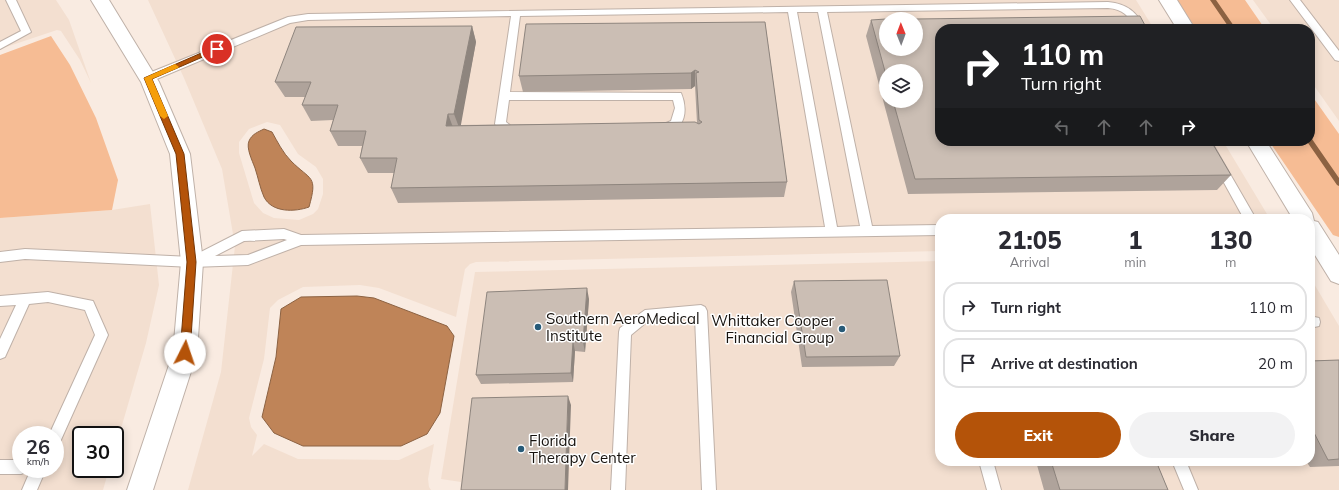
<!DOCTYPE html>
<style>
:root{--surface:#fff;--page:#f2f2f3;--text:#2b2b33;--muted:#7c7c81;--line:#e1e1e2;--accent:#b45309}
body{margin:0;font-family:Mulish,sans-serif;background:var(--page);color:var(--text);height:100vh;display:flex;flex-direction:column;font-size:15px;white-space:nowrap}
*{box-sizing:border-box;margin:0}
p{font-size:13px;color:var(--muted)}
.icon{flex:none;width:22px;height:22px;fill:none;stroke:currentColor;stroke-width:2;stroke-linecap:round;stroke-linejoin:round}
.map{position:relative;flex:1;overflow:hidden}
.drawer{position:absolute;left:935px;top:214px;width:380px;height:252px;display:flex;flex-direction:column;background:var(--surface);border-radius:16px;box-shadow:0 2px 10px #0003}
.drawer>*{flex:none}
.guide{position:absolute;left:935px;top:24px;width:380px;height:122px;border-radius:16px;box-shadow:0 2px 10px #0003;background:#202124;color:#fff;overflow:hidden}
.needle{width:26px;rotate:359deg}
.buttons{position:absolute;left:879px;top:12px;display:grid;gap:8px}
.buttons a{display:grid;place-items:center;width:44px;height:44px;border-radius:50%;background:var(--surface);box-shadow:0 2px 10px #0003;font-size:20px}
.speed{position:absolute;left:12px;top:426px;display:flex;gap:8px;font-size:20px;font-weight:700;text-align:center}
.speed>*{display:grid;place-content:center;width:52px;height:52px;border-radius:50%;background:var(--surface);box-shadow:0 2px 10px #0003;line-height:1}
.speed small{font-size:10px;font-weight:400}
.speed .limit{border:2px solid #111;border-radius:6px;background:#fff;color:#111}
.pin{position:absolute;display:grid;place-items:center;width:34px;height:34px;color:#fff;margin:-17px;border:2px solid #fff;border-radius:50%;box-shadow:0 1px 4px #0007}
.me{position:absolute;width:44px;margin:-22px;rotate:4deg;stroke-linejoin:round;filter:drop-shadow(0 0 3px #0008)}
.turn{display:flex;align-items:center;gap:14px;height:84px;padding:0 20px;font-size:18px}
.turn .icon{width:52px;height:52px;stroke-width:2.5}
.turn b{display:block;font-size:28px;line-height:34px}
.lanes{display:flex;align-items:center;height:38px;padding:0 20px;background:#0003;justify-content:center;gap:20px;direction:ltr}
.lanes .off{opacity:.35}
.eta{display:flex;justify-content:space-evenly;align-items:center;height:68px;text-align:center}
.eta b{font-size:24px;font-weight:800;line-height:28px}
.action{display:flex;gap:8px;margin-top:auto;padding:8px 20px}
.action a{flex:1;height:46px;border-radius:24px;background:var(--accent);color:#fff;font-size:16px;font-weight:800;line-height:46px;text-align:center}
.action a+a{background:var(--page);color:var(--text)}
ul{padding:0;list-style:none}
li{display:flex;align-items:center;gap:12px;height:50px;margin:0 8px 6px;padding:0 12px;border:2px solid var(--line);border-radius:16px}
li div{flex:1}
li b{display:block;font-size:15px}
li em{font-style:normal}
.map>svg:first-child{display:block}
.built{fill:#f3dfd0;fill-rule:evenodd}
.green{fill:#f6bc94}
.water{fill:#bf8458;stroke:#8c6242}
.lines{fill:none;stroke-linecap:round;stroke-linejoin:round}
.stream{fill:#8c6242;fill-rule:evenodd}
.lane-casing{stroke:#bfb1a8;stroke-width:2}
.street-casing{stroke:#bfb1a8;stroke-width:2}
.lane{fill:#fff;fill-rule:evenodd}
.street{fill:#fff;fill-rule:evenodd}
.wall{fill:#afa39b;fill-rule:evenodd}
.shaded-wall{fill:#8e857e}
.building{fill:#cbbeb4;stroke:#8e857e}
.route{fill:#b45309;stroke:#753606}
.slow{fill:#f59e0b}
.poi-dot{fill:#285b78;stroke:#fff;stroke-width:1.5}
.labels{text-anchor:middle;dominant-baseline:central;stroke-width:3;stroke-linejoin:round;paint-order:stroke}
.poi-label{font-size:15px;fill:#16120e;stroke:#fff;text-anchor:start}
</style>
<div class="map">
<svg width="1339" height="490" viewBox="0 0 1339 490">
<rect width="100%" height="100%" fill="#f9ebe1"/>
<!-- built -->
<path class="built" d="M0,0H56L69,20L91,83L80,60L61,31L57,30L0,49Z
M148,0H1136L1154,29H940V141H1223L1270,219H940V251L476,262L470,264L465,269L456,317L379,288L360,285L303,287L278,300L270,308L264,359L249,418L251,427L257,435L252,456L264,444L298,459L399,460L434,444L428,479L429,487L431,490H188L221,372L235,246L222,169L184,78ZM886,19H916V49H886ZM886,71H916V101H886ZM267,122L280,125L298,154L316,167L323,179V194L318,209L313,214L299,220L274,218L263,213L254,203L239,153V142L249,129Z
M1253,0H1339V121L1310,80V29H1274Z
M150,204L159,285L146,343L115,449V435H81V469H109L103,490H0V218L112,210ZM21,435H55V469H21Z
M940,261V461H1310V277L1339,326V490H460L461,482L441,479L475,272Z"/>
<!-- green -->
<path class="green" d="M1177,0H1245L1265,29H1196Z
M51,36L70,65L96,118L118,180L112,210L0,218V55Z
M1310,93L1339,134V237L1333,235L1269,141H1310Z"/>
<!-- water -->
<path class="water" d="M264,129L272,132C277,141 283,153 291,161C311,181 318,175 309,207C295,212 272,213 264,197C260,188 258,177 255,168C252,160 246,148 249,141C252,134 258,132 264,129Z
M357,296L374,298L447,326L454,336L440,413L427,434L401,446H303L274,433L262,417L276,357L281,309L301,297Z"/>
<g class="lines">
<!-- stream -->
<path class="stream" d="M1210,0H1216L1236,29H1230Z
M1310,139H1312L1339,178V186L1337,185L1308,143L1307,141H1310Z"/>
<defs>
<path id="lane" d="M6,0H16L31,32L0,49V42L21,31Z
M1290,0H1300L1339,51V61L1335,60Z
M1108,2C1128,4 1136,12 1146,29H1136C1129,16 1123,9 1108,8L827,12L872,226L940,225V235L301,245L248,265L192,267L25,259L0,262V252L25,249L191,257L242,231L284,229L301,235L825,227L788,12L520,16L510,92L681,93C685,102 687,116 680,125C677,129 668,131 663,133L658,129L659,126L671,121L675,108L673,100H509L506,122L511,126L519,127L520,130L519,133C510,136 500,132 495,124L511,16L308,20L290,23L152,81L148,82L143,78L144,75L288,17L308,14ZM797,12H818L860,226L837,227ZM284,239L287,240L248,255L215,256L244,241Z
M1201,141H1211L1256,219H1244Z
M48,292L93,301L108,335L60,442L55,444V435H49L95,335L85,310L48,302L29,304L5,357L0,359V339L16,305L0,306V296Z
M701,305L705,307L707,311L716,490H702L695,317L648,321L631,335L625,490H611L619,332L620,328L645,310Z
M1310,316L1319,318L1320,322L1319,326L1310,328Z
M0,460H21V469H27L26,472L21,474H0Z
M979,461H993L1001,490H987Z
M1172,461H1186L1198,490H1184Z
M31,469H46L37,490H22Z"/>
<path id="street" d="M91,0H109L159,82L190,154L203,262L197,353L153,490H127L173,353L181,262L170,154L141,82Z
M1159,0H1177L1195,29H1177Z
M1246,141H1266L1312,213L1314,221L1318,222L1339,255V284L1331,281L1310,247V219H1293Z"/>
</defs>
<!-- lane casing -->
<use href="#lane" class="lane-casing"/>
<!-- street casing -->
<use href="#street" class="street-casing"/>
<!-- lane -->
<use href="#lane" class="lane"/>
<!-- street -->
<use href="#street" class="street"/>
</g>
<!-- wall -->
<path class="wall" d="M871,20L940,29V141L1231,175L1217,190L908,194L866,36ZM886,71L916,101H886Z
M765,22L787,182L784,197L398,203L391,188L394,173H368L360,158L362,146H338L330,131L333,120L311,121L302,105L305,97H285L275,82L472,26L476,42L460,125L697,123L695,86L691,89L523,92L519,76Z
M794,281L900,356L894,366L802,367L791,292Z
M589,299L585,352L575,351L573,382L481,384L476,375Z
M1339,360V466L1310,467L1306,461H1310V361Z
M1042,461H1156L1168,490H1044L1037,465Z"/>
<!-- shaded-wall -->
<path class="shaded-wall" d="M472,26L476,42L460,130L454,114Z
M695,70V86L691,89V73Z
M448,114L454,130L446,126Z
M587,288L589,299L585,352L583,342Z
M573,341L575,351L573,382L571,373Z
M568,396L571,405L568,490H565Z"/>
<!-- building -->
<path class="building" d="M1140,16L1147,29H940V141H1211L1231,175L915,179L893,101H916V71H886V75L871,20L886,19V49H916V19H915Z
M765,22L787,182L391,188L397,158H360L366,131H330L338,105H302L311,82H275L296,27L472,26L454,114H448L446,126L695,122L699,124L702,122L699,120L696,73L699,72L695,70L691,73L519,76L526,24Z
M887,280L900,356L806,357L794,281Z
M587,288L583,342L573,341L571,373L476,375L487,292Z
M1339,360V459L1328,460L1310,425V361Z
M568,396L565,490H461L472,398Z
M1051,461H1156L1168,490H1060Z"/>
<!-- route -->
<path class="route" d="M215,47H220L221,49L152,79L184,154L196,262L190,353L185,358L180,353L187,262L176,154L144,78Z"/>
<!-- slow -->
<path class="slow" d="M175,64L179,67L178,68L152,79L168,116L164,119L160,116L144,78Z"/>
<!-- markers -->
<g class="poi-dot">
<circle cx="538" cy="327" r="4"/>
<circle cx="842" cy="329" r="4"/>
<circle cx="521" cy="449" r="4"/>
</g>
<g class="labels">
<!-- poi labels -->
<g class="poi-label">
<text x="546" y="318">Southern AeroMedical<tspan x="546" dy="17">Institute</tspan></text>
<text x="834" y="320" text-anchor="end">Whittaker Cooper<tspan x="834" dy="17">Financial Group</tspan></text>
<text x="529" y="440">Florida<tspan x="529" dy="17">Therapy Center</tspan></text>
</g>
</g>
</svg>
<div class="buttons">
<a><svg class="needle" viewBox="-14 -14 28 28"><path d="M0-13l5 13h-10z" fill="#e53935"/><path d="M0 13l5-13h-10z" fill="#7c7c81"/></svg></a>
<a><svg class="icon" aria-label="layers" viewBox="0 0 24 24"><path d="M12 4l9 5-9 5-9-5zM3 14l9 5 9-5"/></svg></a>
</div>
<div class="speed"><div>26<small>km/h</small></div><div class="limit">30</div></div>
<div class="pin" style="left:217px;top:49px;background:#d93025"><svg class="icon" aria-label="arrive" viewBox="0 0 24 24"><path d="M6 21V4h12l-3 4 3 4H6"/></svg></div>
<svg class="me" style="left:185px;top:353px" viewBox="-20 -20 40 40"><circle r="19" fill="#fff"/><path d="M0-13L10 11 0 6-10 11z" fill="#b45309"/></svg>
<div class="guide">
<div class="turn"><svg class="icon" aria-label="right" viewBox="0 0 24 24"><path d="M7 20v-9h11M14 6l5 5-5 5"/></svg><div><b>110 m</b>Turn right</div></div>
<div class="lanes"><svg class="icon off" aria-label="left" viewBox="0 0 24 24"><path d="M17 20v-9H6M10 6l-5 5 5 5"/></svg><svg class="icon off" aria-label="ahead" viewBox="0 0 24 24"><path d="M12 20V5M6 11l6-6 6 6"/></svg><svg class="icon off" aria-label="ahead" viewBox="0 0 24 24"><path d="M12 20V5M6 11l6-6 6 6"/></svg><svg class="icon" aria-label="right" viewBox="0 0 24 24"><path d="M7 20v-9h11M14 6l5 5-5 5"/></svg></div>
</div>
<section class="drawer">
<div class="eta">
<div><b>21:05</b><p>Arrival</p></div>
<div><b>1</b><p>min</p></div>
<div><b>130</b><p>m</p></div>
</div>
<ul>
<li><svg class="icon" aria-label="right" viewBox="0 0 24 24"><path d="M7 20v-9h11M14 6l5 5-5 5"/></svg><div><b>Turn right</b></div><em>110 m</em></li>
<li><svg class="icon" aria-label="arrive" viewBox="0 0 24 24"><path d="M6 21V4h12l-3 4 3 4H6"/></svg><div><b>Arrive at destination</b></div><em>20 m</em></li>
</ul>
<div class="action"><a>Exit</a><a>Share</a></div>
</section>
</div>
